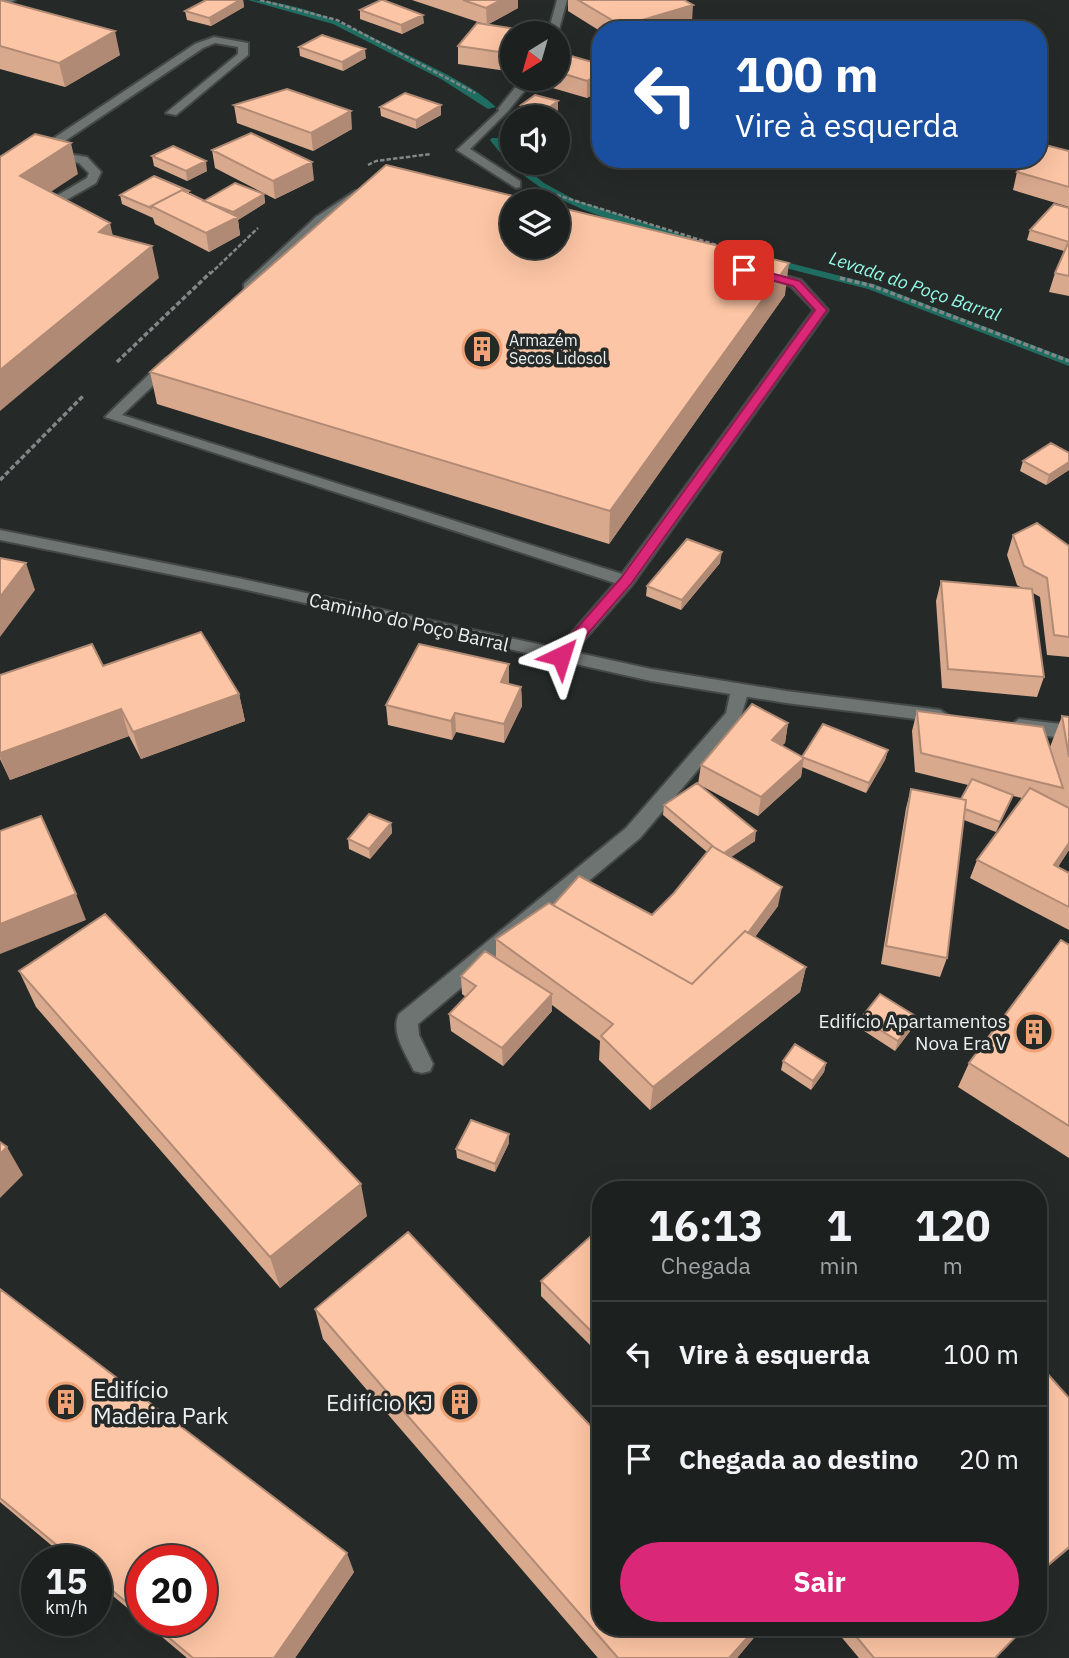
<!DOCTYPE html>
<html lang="pt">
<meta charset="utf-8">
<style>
:root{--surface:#1c201f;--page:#252828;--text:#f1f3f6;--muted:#a0a3a4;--line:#3a3e3d;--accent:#db2777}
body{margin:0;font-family:"IBM Plex Sans",sans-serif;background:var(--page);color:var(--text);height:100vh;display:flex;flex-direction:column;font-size:26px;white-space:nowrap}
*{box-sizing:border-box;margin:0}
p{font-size:23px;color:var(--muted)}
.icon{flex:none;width:38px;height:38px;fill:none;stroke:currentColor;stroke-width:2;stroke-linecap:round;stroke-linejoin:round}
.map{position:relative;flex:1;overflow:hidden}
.drawer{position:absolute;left:592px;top:1181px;width:455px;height:455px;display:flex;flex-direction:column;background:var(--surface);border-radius:28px;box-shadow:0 7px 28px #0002,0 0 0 2px var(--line)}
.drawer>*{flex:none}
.top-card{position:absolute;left:592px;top:21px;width:455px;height:147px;border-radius:28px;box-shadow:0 7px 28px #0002,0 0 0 2px var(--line);background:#1a4fa0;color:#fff;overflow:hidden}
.needle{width:46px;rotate:217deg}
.buttons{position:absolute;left:500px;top:21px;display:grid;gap:14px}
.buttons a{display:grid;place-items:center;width:70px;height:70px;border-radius:50%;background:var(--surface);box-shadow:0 7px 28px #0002,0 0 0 2px var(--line);font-size:35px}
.speed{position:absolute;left:21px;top:1545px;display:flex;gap:14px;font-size:35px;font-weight:700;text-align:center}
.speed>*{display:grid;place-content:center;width:91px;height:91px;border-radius:50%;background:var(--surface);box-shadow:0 7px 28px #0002,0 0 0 2px var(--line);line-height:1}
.speed small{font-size:18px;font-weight:400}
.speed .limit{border:10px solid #d22;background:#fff;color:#111}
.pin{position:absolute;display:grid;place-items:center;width:60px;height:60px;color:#fff;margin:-30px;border-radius:14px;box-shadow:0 4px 10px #0006}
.me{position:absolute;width:77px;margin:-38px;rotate:41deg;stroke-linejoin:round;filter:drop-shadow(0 0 5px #0008)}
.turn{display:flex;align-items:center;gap:24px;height:147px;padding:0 28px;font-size:32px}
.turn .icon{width:91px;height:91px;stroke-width:2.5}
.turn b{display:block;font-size:49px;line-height:60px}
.eta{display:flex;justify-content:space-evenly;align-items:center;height:119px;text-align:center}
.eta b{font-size:42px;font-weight:700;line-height:49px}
.primary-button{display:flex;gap:14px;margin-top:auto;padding:14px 28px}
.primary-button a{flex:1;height:80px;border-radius:42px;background:var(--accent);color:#fff;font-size:28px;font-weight:700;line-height:80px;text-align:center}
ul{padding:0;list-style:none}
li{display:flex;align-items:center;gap:21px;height:105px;padding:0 28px;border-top:2px solid var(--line)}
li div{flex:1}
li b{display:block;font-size:26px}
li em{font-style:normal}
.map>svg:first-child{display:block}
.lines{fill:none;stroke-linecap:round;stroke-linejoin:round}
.stream{fill:#1f6d61;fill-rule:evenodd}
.service-casing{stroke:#444847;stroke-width:4}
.minor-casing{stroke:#444847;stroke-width:4}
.tertiary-casing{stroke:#444847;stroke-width:4}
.path-far1{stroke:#828686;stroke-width:2.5;stroke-dasharray:4.5 2;stroke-linecap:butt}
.path{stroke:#828686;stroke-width:3.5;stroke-dasharray:5 2.5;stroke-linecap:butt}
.service{fill:#6e7472;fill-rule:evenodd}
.minor{fill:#6e7472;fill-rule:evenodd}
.tertiary{fill:#6e7472;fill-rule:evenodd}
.wall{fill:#d9a98e}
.shaded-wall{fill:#b08a74}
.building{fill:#fcc5a5;stroke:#b08a74;stroke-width:2}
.route{fill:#db2777;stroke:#8e194d;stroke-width:2}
.labels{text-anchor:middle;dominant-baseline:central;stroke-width:7;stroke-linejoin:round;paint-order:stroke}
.far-poi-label{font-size:16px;fill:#edf0f0;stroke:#252a29;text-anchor:start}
.far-water-label{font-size:18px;font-style:italic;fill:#94fbe8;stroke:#252a29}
.street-label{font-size:19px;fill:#edf0f0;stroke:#252a29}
.poi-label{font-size:19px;fill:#edf0f0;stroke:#252a29;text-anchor:end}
.near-poi-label{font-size:23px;fill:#edf0f0;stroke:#252a29;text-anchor:start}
</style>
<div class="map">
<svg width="1069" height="1658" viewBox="0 0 1069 1658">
<rect width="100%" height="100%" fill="#252a29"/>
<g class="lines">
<!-- stream -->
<path class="stream" d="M248,0C305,0 368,35 418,60C444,73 474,87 496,107L488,109L441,79L333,24Z
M492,138H498L513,156V163H519L544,183L575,200L706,243L697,245C619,221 542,210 490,140Z
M770,258L876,285L1069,359V366L868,289L766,263V259Z"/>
<defs>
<path id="service" d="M0,0H15L0,7Z
M214,37L248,43V55L176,115L166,113L238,54V47L215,43L203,48L50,151L87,157L101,172L96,183L40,215L34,211L36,208L87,178L89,173L79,163L44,155L0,183V174L195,44Z
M504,106L508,107V111L470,149L520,181V187L516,188L457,150Z
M355,191L365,194L324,223L254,290H244V284L316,217Z
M762,270L801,280L828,310L632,585L567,660L561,662L552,656L555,652L615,583L105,417L166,358H176V364L122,415L622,574L814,310L791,286L757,277L755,274Z"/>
<path id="minor" d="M557,0H567L558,33H548Z
M522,79H534L508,111H500L498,109Z
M740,684L749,690L740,720L640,838L418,1024L419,1035L433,1064L430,1071L422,1073L414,1071C406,1054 390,1032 399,1014L626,828L726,713L731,690Z"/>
<path id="tertiary" d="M0,530L238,578L651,669L786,691L940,710L949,716L940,722L786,703L651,681L238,588L0,540Z
M1019,719L1069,725V739L1013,731L1010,726Z"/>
</defs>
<!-- service casing -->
<use href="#service" class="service-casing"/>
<!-- minor casing -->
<use href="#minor" class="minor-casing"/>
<!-- tertiary casing -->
<use href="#tertiary" class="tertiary-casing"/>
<!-- path-far1 -->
<path class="path-far1" d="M260,0L337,20L475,93
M368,165L376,161L431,154
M544,191L723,247
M210,274L258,228"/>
<!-- path -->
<path class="path" d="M840,278L873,286L1069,361
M117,362L211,272
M0,480L84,395"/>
<!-- service -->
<use href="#service" class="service"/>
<!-- minor -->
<use href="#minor" class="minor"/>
<!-- tertiary -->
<use href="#tertiary" class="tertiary"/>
</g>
<!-- wall -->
<path class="wall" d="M0,0L120,55L65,87L0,69Z
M206,0H243L244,7L211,26L187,20L185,11Z
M412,0H518V8L487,25Z
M568,0H684L692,22L666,30H600V31L568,11Z
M360,10L424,23L402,34L360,19Z
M477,23L536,32V33H513V72L458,64V46Z
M299,47L366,58L343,71L300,56Z
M600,57V90L587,98L549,87V79H558V63L592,62Z
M234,105L352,129L313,151L237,123Z
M441,105V115L416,129L381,116L380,107Z
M521,105L558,110L549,117H532L521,114Z
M212,150L314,180L275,199L215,168Z
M1069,151V207L1013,190L1017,172Z
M152,156L207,171L187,181L154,166Z
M189,191V194L204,201L264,194L265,203L238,220L240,235L209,252L155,224L153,218L122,204L120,195Z
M1069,208V296L1049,292L1055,273L1064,251L1027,240L1030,230Z
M785,295L609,544L157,404L150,372Z
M1069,453V470L1046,485L1020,471L1023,461Z
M1013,535L1069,546V657L1047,655L1040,597L1033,593L1044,677L1037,697L942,688L936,601L941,581L1022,588L1017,585L1007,555Z
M720,563L681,610L646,596L647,586Z
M103,666L239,694L245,721L141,759L129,736L10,780L0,759V675Z
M509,684L521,687L522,706L504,743L456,732L452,740L388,725L386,705Z
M917,711L1050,747L1062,716L1069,717V850L1058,867L1069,873V930L970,878L977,860L1022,798L1013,796L996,832L964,820L947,958L940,977L881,964L906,808L911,789L961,799L968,785L915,772L912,731Z
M788,723L785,743L782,745L802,757L888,750L885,760L866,793L802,767L801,777L758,816L698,784L701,765Z
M664,805L755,841L731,857L778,906L755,937L806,967L800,992L650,1110L599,1060L600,1041L552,1005V1011L503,1066L451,1031L449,1014L466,997L462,994L461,976L496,958V939L553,905L652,915L674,893L707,852L663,815Z
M391,823L392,833L370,859L349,849L348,839Z
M1069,945V1158L958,1087L969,1063Z
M19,971L367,1216L280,1288L36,1007Z
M917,1017L914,1026L895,1051L858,1027L861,1018Z
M783,1061L826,1063L824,1072L811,1090L781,1070Z
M509,1134V1143L495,1172L457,1158L456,1149Z
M600,1228V1355L541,1296V1281Z
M0,1289L354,1572L295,1658H187L142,1620H201L142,1561V1620L96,1582V1561H70L0,1502Z
M315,1309L600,1628H761L757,1634L737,1658H598L323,1339Z
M842,1628H1024L995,1658H859L838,1633Z"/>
<!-- shaded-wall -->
<path class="shaded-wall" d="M240,0H243L244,7L211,26L209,18Z
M501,0H518V8L487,25L486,8Z
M693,5L692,22L666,30H621L622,26Z
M423,15L424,23L402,34L401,25Z
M115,31L120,55L65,87L59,63Z
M365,49L366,58L343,71L342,62Z
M600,73V90L587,98V81Z
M558,101V110L549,117H544V111Z
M441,105V115L416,129V120Z
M351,111L352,129L313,151L311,133Z
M71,143L78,174L28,207L20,176Z
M206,161L207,171L187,181L186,171Z
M312,162L314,180L275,199L273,181Z
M264,194L265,203L238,220L240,235L209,252L206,233L234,219L233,212Z
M110,223L117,254L99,232Z
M152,246L159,278L0,411V370Z
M789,263L785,295L609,544L610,511Z
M1069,462V470L1046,485L1049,475Z
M722,552L720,563L681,610L682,600Z
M26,563L35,590L0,637V597Z
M509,664V684L501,682Z
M521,687L522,706L504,743V724Z
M239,694L245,721L141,759L133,732Z
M121,709L129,736L10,780L0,757V753Z
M455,713L456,732L452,740L451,721Z
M788,723L785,743L768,759L772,740Z
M888,750L885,760L866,793L869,783Z
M804,758L801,777L758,816L761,797Z
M1013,795L1009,805L996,832L1000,822Z
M391,823L392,833L370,859L369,849Z
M756,831L755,841L721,864L723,854Z
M1069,843V850L1046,884L1054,865Z
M782,887L778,906L740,956L689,1009Z
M76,894L86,920L0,954V924Z
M806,967L800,992L650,1110L653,1087Z
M552,994V1011L503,1066L502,1048Z
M917,1017L914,1026L895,1051L898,1041Z
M826,1063L824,1072L811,1090L813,1081Z
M509,1134V1143L495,1172V1164Z
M7,1147L23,1175L0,1198V1154Z
M361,1184L367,1216L280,1288L270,1257Z
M1069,1547V1549L1038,1575V1574Z
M347,1553L354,1572L295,1658H274Z
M756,1628H761L757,1634L737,1658H729Z"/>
<!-- building -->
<path class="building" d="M0,0L115,31L59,63L0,46Z
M206,0H240L209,18L185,11Z
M381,0H383L423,15L401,25L360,10Z
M463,0H501L486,8Z
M578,0H684L693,5L622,26Z
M477,23L536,32L535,33H513V54L458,46Z
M322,35L365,49L342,62L299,47Z
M571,56L592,62L600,57V73L587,81L558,72V63Z
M287,89L351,111L311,133L234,105Z
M405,93L441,105L416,120L380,107Z
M535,95L558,101L544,111L521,105Z
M251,133L312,162L273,181L212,150Z
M35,134L71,143L20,176L110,223L99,232L152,246L0,370V157Z
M1045,145L1069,151V187L1017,172L1030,159H1038V152Z
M173,146L206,161L186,171L152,156Z
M386,165L534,201H513V247H558V207L789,263L610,511L150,372Z
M154,176L189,191L186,192L182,190L151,206V208L120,195Z
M235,183L264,194L233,212L204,201Z
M182,190L238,217L206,233L151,206Z
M1054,204L1069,208V242L1030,230Z
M1069,241V276L1055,273Z
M1051,443L1069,453V462L1049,475L1023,461Z
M1037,523L1069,546V637L1054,635L1047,578L1024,566L1013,535Z
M687,539L722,552L682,600L647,586Z
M0,558L26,563L0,597Z
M941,581L1032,589L1044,677L948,669Z
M201,632L239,694L133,732L121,709L0,753V675L92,644L103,666Z
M419,644L509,664L501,682L521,687L504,724L455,713L451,721L386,705Z
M752,704L788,723L772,740L804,758L761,797L701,765Z
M917,711L1043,727L1063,788L921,753Z
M1062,716L1069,717V757Z
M823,724L888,750L869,783L802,757Z
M972,779L1013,795L1000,822L965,809L966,800L961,799Z
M697,783L756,831L724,853L715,848L664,805Z
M1030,788L1069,808V843L1054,865L1069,873V907L977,860Z
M911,789L966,800L947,958L886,946Z
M369,814L391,823L369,849L348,839Z
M41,816L76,894L0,924V831Z
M712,846L782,887L748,933L745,931L692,984L553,905L579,876L652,915L674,893Z
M549,903L692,984L745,931L806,967L653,1087L601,1036L613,1024L496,939Z
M105,914L361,1184L270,1257L19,971Z
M1061,940L1069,945V1126L969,1063Z
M485,951L552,994L502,1048L449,1014L476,986L461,976Z
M880,994L917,1017L898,1041L861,1018Z
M795,1044L826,1063L813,1081L783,1061Z
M471,1120L509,1134L495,1164L456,1149Z
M0,1142L7,1147L0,1154Z
M890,1184L897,1190H882Z
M600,1228V1340L541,1281Z
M408,1232L600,1436V1628H756L729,1658H618L315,1309Z
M0,1289L347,1553L274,1658H193L148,1620H201V1561H142V1615L96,1577V1561H76L0,1498Z
M1038,1363L1069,1398V1547L1041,1571L1038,1567Z
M849,1628H1024L995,1658H874Z"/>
<!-- route -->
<path class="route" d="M744,266L800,281L827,310L631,584L566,659H556V652L621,578L815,310L793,286L740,272L738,270Z"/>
<!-- icons -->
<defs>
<symbol id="building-ring" viewBox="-11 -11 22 22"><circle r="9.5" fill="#252a29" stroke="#efa377" stroke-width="1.5"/><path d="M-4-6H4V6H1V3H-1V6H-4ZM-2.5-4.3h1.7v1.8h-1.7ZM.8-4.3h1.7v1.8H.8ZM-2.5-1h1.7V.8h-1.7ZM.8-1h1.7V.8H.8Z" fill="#efa377"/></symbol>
</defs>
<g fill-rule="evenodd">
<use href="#building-ring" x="460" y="327" width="44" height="44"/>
<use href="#building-ring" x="1012" y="1010" width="44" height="44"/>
<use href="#building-ring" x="44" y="1380" width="44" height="44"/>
<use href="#building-ring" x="438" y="1380" width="44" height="44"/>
</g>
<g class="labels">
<!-- far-poi labels -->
<g class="far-poi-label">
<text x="509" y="340">Armazém<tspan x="509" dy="18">Secos Lidosol</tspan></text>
</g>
<!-- far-water labels -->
<g class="far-water-label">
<text transform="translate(915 286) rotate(19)">Levada do Poço Barral</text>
</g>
<!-- street labels -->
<g class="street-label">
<text transform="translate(409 622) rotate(13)">Caminho do Poço Barral</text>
</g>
<!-- poi labels -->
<g class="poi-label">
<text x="1007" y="1021">Edifício Apartamentos<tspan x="1007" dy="22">Nova Era V</tspan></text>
</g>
<!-- near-poi labels -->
<g class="near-poi-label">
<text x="93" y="1389">Edifício<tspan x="93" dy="26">Madeira Park</tspan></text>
<text x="433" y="1402" text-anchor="end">Edifício KJ</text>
</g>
</g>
</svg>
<div class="buttons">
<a><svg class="needle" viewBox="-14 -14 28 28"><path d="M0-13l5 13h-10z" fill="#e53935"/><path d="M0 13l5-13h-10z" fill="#a0a3a4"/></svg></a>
<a><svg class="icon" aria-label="sound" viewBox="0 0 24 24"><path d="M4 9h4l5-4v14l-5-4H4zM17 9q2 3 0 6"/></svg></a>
<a><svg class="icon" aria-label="layers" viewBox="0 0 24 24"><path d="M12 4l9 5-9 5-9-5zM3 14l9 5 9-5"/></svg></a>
</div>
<div class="speed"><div>15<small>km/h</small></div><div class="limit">20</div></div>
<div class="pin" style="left:744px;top:270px;background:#d93025"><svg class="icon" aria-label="arrive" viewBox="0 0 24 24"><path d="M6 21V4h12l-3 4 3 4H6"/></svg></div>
<svg class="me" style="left:561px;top:656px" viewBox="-20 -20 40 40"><path d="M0-17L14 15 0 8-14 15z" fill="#db2777" stroke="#fff" stroke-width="4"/></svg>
<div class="top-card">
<div class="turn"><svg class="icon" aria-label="left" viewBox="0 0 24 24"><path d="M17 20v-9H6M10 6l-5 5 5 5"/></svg><div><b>100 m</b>Vire à esquerda</div></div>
</div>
<section class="drawer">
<div class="eta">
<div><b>16:13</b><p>Chegada</p></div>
<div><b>1</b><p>min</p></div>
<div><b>120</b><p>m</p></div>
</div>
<ul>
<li><svg class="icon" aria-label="left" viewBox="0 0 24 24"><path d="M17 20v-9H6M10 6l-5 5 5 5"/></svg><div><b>Vire à esquerda</b></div><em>100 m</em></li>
<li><svg class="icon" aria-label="arrive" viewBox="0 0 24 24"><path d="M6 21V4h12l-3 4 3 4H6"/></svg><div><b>Chegada ao destino</b></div><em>20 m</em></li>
</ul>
<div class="primary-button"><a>Sair</a></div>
</section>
</div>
